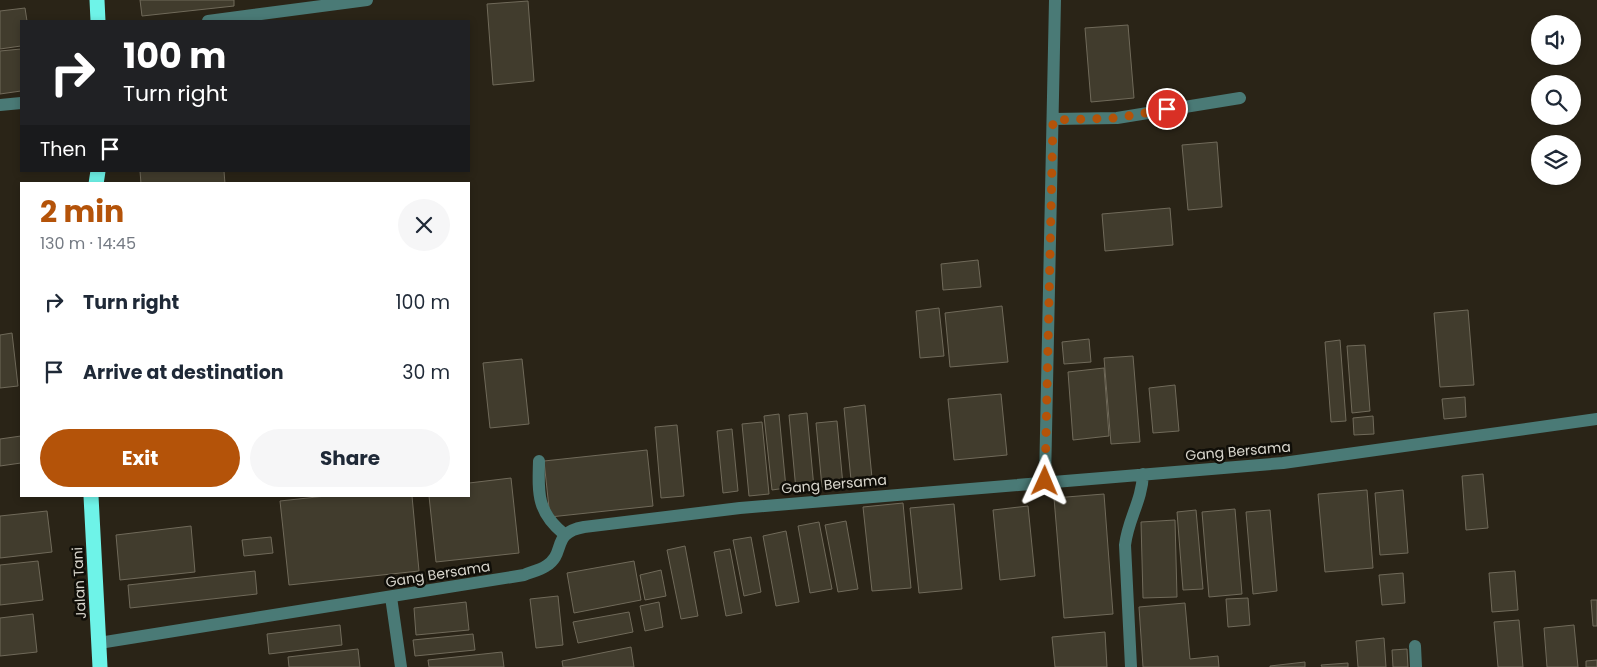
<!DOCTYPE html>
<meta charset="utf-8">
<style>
:root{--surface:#fff;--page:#f6f6f7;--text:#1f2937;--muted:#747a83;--accent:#b45309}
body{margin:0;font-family:Poppins,sans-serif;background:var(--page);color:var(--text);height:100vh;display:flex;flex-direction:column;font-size:19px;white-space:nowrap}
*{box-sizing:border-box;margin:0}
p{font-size:16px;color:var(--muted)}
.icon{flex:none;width:28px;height:28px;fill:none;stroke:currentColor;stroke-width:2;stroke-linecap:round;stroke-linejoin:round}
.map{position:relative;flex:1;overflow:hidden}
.details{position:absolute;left:20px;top:182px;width:450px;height:315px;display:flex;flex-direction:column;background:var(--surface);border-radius:0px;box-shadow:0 2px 8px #0003}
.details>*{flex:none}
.top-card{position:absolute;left:20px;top:20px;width:450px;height:152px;border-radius:0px;box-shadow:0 2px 8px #0003;background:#202124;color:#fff;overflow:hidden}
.fabs{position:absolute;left:1531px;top:15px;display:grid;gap:10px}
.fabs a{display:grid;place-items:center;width:50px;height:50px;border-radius:50%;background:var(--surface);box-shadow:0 2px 8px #0003;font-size:25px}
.pin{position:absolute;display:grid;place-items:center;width:42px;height:42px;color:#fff;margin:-21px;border:2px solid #fff;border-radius:50%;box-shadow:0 1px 5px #0007}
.me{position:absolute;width:55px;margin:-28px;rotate:1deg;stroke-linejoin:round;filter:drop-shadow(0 0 4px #0008)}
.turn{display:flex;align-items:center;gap:18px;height:105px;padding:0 20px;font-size:22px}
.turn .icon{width:65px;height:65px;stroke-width:2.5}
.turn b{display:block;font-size:35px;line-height:42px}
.then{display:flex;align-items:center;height:48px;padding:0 20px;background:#0003;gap:10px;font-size:19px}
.round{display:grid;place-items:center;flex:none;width:52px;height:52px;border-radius:26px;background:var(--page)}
.overview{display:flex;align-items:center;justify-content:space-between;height:85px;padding:0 20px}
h1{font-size:30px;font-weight:700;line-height:38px;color:var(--accent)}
.primary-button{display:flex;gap:10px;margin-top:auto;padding:10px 20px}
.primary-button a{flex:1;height:58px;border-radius:30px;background:var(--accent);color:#fff;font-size:20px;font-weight:700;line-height:58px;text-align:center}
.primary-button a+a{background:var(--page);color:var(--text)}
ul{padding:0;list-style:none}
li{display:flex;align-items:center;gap:15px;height:70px;padding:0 20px}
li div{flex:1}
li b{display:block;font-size:19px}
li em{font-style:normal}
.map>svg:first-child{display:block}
.building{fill:#413c2d;stroke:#706a5a}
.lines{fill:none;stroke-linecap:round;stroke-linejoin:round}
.minor{stroke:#4a7a76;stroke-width:12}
.highway{stroke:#6ef3e8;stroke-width:15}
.route{stroke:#b45309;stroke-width:9;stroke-dasharray:0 16.2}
.labels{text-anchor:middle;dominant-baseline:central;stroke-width:5;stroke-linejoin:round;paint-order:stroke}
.street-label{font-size:14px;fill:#d8d5cc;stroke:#100e08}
</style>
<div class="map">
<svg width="1597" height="667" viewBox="0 0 1597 667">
<rect width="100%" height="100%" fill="#2a2417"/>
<!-- building -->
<path class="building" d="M140,0H234V6L142,16Z
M528,1L534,81L493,85L487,4Z
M25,8L27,21H21V46L0,49V11Z
M1128,25L1134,98L1091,102L1085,28Z
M21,49V91L0,94V51Z
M1217,142L1222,207L1188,210L1182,145Z
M140,171H224L225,184H141Z
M1170,208L1173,245L1105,251L1102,214Z
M978,260L981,287L943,290L941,264Z
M1002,306L1008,362L950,367L945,313Z
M939,308L944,356L920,358L916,311Z
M1468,310L1474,385L1440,387L1434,313Z
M12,333L18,386L0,388V335Z
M1089,339L1091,362L1064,364L1062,342Z
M1340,340L1346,421L1331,422L1325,342Z
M1365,345L1370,411L1352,413L1347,346Z
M1133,356L1140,442L1111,444L1104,358Z
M522,359L529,424L490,428L483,363Z
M1104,368L1109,436L1073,440L1068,372Z
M1175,385L1179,431L1153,433L1149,388Z
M1001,394L1007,455L954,460L948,399Z
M1465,397L1466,417L1444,419L1442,399Z
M865,405L872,478L851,480L844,408Z
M807,413L814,488L796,490L789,415Z
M779,414L786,488L772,490L764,416Z
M1373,416L1374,434L1354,435L1353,418Z
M837,421L843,485L822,487L816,423Z
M762,422L769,494L749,496L742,424Z
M677,425L684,496L661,498L655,427Z
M732,429L738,491L723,493L717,431Z
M21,436V463L0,466V439Z
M647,450L653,506L550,517L544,461Z
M1483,474L1488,528L1466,530L1462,476Z
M511,478L519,553L436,562L429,496H469V483Z
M1367,490L1373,568L1325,572L1318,494Z
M1403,490L1408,553L1380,555L1375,493Z
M1104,494L1113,614L1064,618L1054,498Z
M326,496H412L419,571L289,585L280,501Z
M903,503L911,588L872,591L863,507Z
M954,504L962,589L919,593L910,508Z
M1028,506L1035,576L1000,580L993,510Z
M1235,509L1242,594L1209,597L1202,512Z
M1196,510L1203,589L1183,590L1177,512Z
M1270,510L1277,591L1253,594L1246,512Z
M47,511L52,552L0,558V516Z
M1175,520L1177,597L1143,598L1141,522Z
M846,521L858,589L838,592L825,525Z
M819,522L832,589L810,593L798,526Z
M191,526L195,572L120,580L116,535Z
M786,531L799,602L776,606L763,536Z
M271,537L273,553L244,556L242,540Z
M751,537L761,592L744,596L733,540Z
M685,546L698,616L681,619L667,550Z
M730,549L742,613L726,616L714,552Z
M38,561L43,600L0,605V565Z
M634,561L641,600L574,613L567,573Z
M661,570L666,596L645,600L640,575Z
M255,571L257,594L130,608L128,585Z
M1515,571L1518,610L1492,612L1489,573Z
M1403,573L1405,603L1382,605L1379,575Z
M558,596L563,645L536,648L530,599Z
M1248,598L1250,625L1228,627L1226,599Z
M1591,600H1597V626H1593Z
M466,602L469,630L416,635L414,608Z
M659,602L663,627L645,631L640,606Z
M1185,603L1190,659L1218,656L1219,667H1143L1139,607Z
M629,612L633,632L578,643L573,622Z
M33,614L37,652L0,656V618Z
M1519,620L1523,667H1498L1494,622Z
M340,625L342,645L269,654L267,634Z
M1574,625L1578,667H1547L1544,628Z
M1105,632L1107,667H1055L1052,637Z
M473,634L475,650L415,656L413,640Z
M1384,638L1386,667H1358L1356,641Z
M631,647L634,667H563L562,661Z
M358,649L360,667H289L288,657Z
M1407,649L1408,667H1393L1392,650Z
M502,652L504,667H429L428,660Z
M1597,660V667H1586V661Z
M1305,662V667H1270V666Z
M1348,663V667H1322L1321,665Z"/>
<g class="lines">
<!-- minor -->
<path class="minor" d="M208,21L367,0
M0,105L21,103
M1053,119L1117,118L1240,98
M539,461C538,494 537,512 564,534
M1045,481L1055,0
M391,597L401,667
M99,643L524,575C531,572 540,570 546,566C567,553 550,533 584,527L740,508L1283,463L1597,419
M1415,646L1416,667
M1131,667L1125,545C1128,519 1142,501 1143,474"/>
<!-- highway -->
<path class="highway" d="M97,0L98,21
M96,184L98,171
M91,496L100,667"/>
</g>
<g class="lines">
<!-- route -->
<path class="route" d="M1045,481L1053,120L1117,118L1167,109"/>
</g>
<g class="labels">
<!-- street labels -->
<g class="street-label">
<text transform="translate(1238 451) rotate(-5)">Gang Bersama</text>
<text transform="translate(834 484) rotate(-5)">Gang Bersama</text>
<text transform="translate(438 574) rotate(-9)">Gang Bersama</text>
<text transform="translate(79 583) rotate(-93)">Jalan Tani</text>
</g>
</g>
</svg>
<div class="fabs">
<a><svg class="icon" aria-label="sound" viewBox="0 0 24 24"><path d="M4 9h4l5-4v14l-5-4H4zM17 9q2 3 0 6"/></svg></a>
<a><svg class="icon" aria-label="search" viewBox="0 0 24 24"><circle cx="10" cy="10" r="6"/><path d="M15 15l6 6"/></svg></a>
<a><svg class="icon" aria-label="layers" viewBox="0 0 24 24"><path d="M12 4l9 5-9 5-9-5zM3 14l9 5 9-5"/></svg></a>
</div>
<div class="pin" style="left:1167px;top:109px;background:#d93025"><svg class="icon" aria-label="arrive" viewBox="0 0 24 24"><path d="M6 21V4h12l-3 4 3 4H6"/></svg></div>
<svg class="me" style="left:1045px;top:481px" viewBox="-20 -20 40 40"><path d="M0-17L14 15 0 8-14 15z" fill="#b45309" stroke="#fff" stroke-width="4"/></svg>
<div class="top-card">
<div class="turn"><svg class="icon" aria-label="right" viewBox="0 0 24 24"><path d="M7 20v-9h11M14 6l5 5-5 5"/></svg><div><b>100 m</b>Turn right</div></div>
<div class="then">Then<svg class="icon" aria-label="arrive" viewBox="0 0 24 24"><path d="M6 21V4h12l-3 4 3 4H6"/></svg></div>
</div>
<section class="details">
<div class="overview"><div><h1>2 min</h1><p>130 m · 14:45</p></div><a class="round"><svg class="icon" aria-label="close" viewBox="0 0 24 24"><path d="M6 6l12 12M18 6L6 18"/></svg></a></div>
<ul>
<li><svg class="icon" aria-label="right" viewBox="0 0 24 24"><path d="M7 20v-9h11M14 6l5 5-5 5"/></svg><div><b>Turn right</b></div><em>100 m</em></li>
<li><svg class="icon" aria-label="arrive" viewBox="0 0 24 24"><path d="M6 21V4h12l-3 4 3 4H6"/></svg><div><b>Arrive at destination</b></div><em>30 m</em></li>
</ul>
<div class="primary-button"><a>Exit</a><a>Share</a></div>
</section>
</div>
